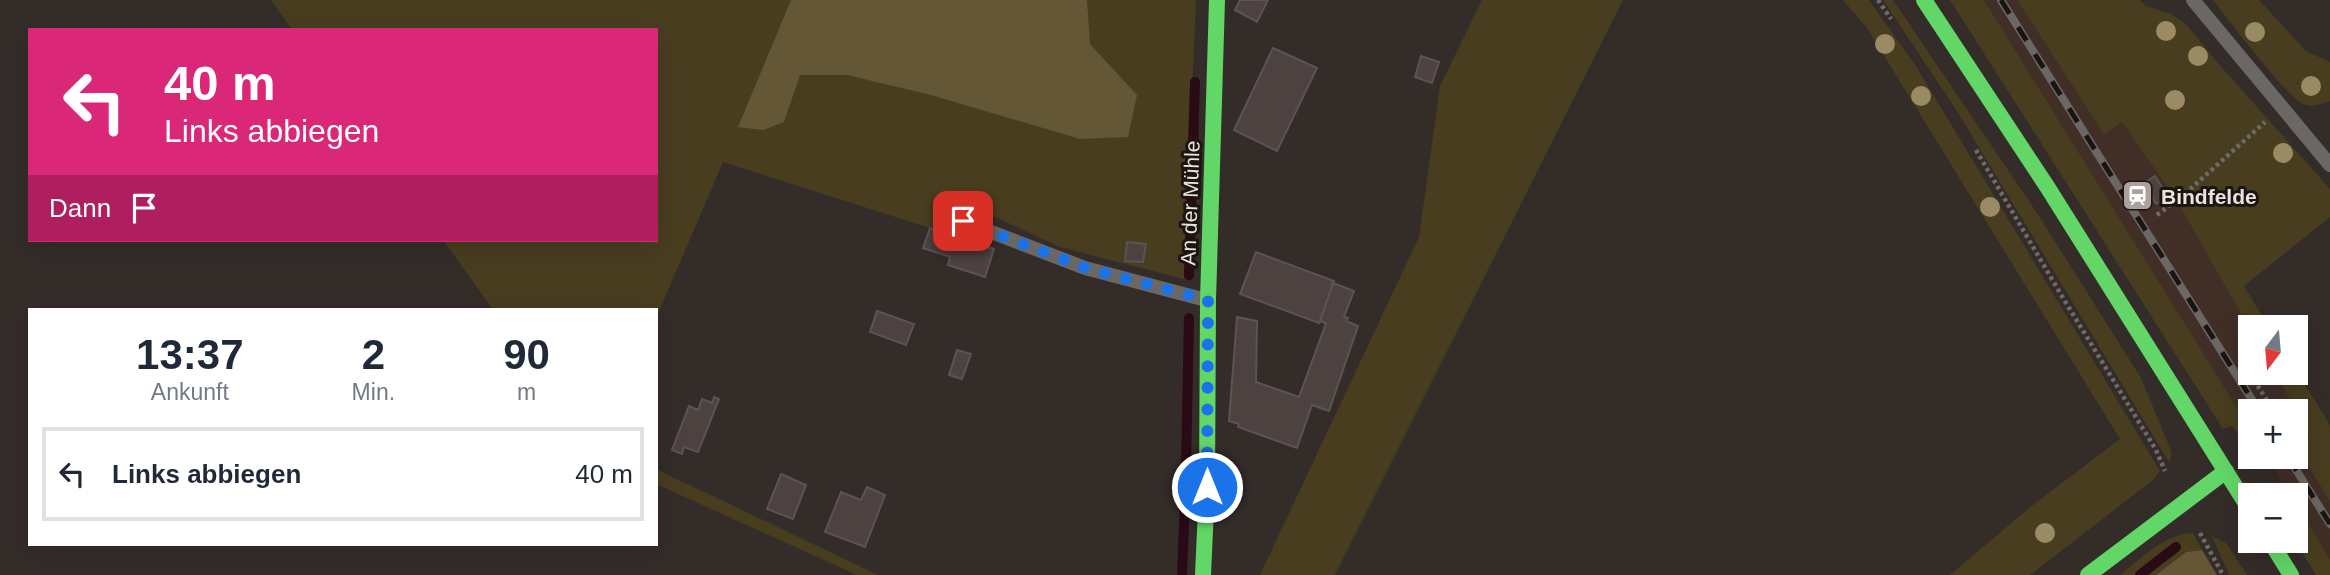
<!DOCTYPE html>
<html lang="de">
<meta charset="utf-8">
<style>
:root{--surface:#fff;--page:#f2f2f3;--text:#1f2937;--muted:#747a83;--line:#e0e1e3}
body{margin:0;font-family:Arial,sans-serif;background:var(--page);color:var(--text);height:100vh;display:flex;flex-direction:column;font-size:26px;white-space:nowrap}
*{box-sizing:border-box;margin:0}
p{font-size:23px;color:var(--muted)}
.icon{flex:none;width:38px;height:38px;fill:none;stroke:currentColor;stroke-width:2;stroke-linecap:round;stroke-linejoin:round}
.map{position:relative;flex:1;overflow:hidden}
.side{position:absolute;left:28px;top:308px;width:630px;height:238px;display:flex;flex-direction:column;background:var(--surface);border-radius:0px;box-shadow:0 7px 28px #0002}
.side>*{flex:none}
.guide{position:absolute;left:28px;top:28px;width:630px;height:214px;border-radius:0px;box-shadow:0 7px 28px #0002;background:#db2777;color:#fff;overflow:hidden}
.needle{width:46px;rotate:196deg}
.controls{position:absolute;left:2238px;top:315px;display:grid;gap:14px}
.controls a{display:grid;place-items:center;width:70px;height:70px;border-radius:0px;background:var(--surface);box-shadow:0 7px 28px #0002;font-size:35px}
.pin{position:absolute;display:grid;place-items:center;width:60px;height:60px;color:#fff;margin:-30px;border-radius:14px;box-shadow:0 4px 10px #0006}
.me{position:absolute;width:77px;margin:-38px;rotate:0deg;stroke-linejoin:round;filter:drop-shadow(0 0 5px #0008)}
.turn{display:flex;align-items:center;gap:24px;height:147px;padding:0 21px;font-size:32px}
.turn .icon{width:91px;height:91px;stroke-width:2.5}
.turn b{display:block;font-size:49px;line-height:60px}
.then{display:flex;align-items:center;height:66px;padding:0 21px;background:#0003;gap:14px;font-size:26px}
.eta{display:flex;justify-content:space-evenly;align-items:center;height:119px;text-align:center}
.eta b{font-size:42px;font-weight:600;line-height:49px}
ul{padding:0;list-style:none}
li{display:flex;align-items:center;gap:21px;height:94px;margin:0 14px 10px;padding:0 7px;border:4px solid var(--line);border-radius:0px}
li div{flex:1}
li b{display:block;font-size:26px}
li em{font-style:normal}
.map>svg:first-child{display:block}
.built{fill:#412f27}
.green{fill:#483d1f}
.forest{fill:#635735}
.lines{fill:none;stroke-linecap:round;stroke-linejoin:round}
.stream{stroke:#2a0a14;stroke-width:10}
.building{fill:#4e4240;stroke:#5a5452;stroke-width:2}
.path{stroke:#6f6b69;stroke-width:4.5;stroke-dasharray:3.5 3.5;stroke-linecap:butt}
.lane{stroke:#6a6764;stroke-width:14}
.fast{stroke:#63d668;stroke-width:16}
.rail-casing{stroke:#6b6764;stroke-width:8}
.rail{stroke:#1b1512;stroke-width:5;stroke-dasharray:16;stroke-linecap:butt}
.tree{fill:#9a8b65}
.route{stroke:#1a73e8;stroke-width:12;stroke-dasharray:0 21.6}
.labels{text-anchor:middle;dominant-baseline:central;stroke-width:6;stroke-linejoin:round;paint-order:stroke}
.poi-label{font-size:21px;font-weight:bold;fill:#ebe2de;stroke:#1b1512;text-anchor:start}
.street-label{font-size:21px;fill:#ebe2de;stroke:#1b1512}
</style>
<div class="map">
<svg width="2330" height="575" viewBox="0 0 2330 575">
<rect width="100%" height="100%" fill="#342c29"/>
<!-- built -->
<path class="built" d="M1984,0H2017L2104,133L2122,122L2177,201L2250,330V373H2275L2309,434L2296,442V411H2250V430Z
M2296,447L2330,501V559L2296,504V495H2290L2266,457H2296Z"/>
<!-- green -->
<path class="green" d="M271,0H1196L1184,279L1060,247L1000,219L954,205C947,216 948,223 952,235L723,162L656,318V310H493L443,240H656V30H292Z
M1482,0H1623L1335,575H1260L1419,237L1440,86Z
M1843,0H1869L1914,63L2160,471L2153,480L2030,575H1950L2029,508L2120,439L1867,28Z
M1883,0H1893L2039,216L2141,378L2172,453L2169,462L1957,111Z
M1950,0H1984L2250,429L2240,437L2232,426L2223,429Z
M2017,0H2140L2146,6L2171,14L2186,24L2216,61L2330,189V217L2244,286L2269,327H2250V330L2177,201L2122,122L2104,134Z
M2213,0H2259L2306,51L2330,62V101C2321,104 2312,108 2303,104C2288,98 2227,18 2213,0Z
M2296,370L2330,425V501L2296,447V442L2309,433L2275,373H2296Z
M656,469L878,575H857L656,484Z
M2296,504L2330,559V575H2316L2295,541Z
M2193,533L2202,550L2186,552L2156,575H2120C2142,558 2164,534 2193,533Z
M2212,536L2227,544L2247,575H2229Z"/>
<!-- forest -->
<path class="forest" d="M791,0H1087L1090,44L1137,95L1128,137L1080,139L931,95L847,75H800L784,122L763,130L738,127Z
M2202,550L2217,575H2156L2186,552Z"/>
<g class="lines">
<!-- stream -->
<path class="stream" d="M1189,275L1195,82
M1186,466L1189,318
M1182,575L1185,501
M2140,575L2176,547"/>
</g>
<!-- building -->
<path class="building" d="M1240,0H1268L1257,22L1235,10Z
M1273,48L1317,68L1277,151L1234,130Z
M1421,56L1439,62L1432,83L1415,77Z
M2155,176L2168,197L2156,204L2143,184Z
M930,228L994,249L985,277L948,265L950,257L923,248Z
M1127,242L1146,244L1143,262L1125,261Z
M1256,252L1334,281L1319,323L1240,294Z
M1333,283L1354,291L1344,317L1348,318L1346,321L1358,326L1329,411L1312,405L1297,448L1238,427L1239,424L1229,421L1237,317L1257,321L1256,382L1299,397L1326,323L1320,321Z
M877,311L914,324L906,345L870,332Z
M957,350L971,354L962,379L949,375Z
M714,397L719,399L698,452L684,447L682,454L672,450L689,406L698,410L702,399L712,403Z
M781,474L806,485L793,519L767,509Z
M867,487L885,495L865,547L825,532L841,492L861,500Z"/>
<g class="lines">
<!-- path -->
<path class="path" d="M1878,0L1891,19
M1976,150L2063,298L2156,450L2165,471
M2157,215L2187,192L2265,122
M2250,374L2274,411
M2200,533L2223,575"/>
<!-- lane -->
<path class="lane" d="M2193,0L2330,165
M963,221L1085,268L1206,300"/>
<!-- fast -->
<path class="fast" d="M1924,0L2048,188L2250,510
M2270,541L2291,575
M1203,575L1207,487L1208,300L1217,0
M2088,575L2226,471"/>
<defs>
<path id="rail" d="M2001,0L2259,411
M2288,457L2330,524"/>
</defs>
<!-- rail casing -->
<use href="#rail" class="rail-casing"/>
<!-- rail -->
<use href="#rail" class="rail"/>
</g>
<!-- trees -->
<g class="tree">
<circle cx="2166" cy="31" r="10"/>
<circle cx="2255" cy="32" r="10"/>
<circle cx="1885" cy="44" r="10"/>
<circle cx="2198" cy="56" r="10"/>
<circle cx="2311" cy="86" r="10"/>
<circle cx="1921" cy="96" r="10"/>
<circle cx="2175" cy="100" r="10"/>
<circle cx="2283" cy="153" r="10"/>
<circle cx="1990" cy="207" r="10"/>
<circle cx="2045" cy="533" r="10"/>
</g>
<g class="lines">
<!-- route -->
<path class="route" d="M963,221L1086,268L1208,300L1207,487"/>
</g>
<!-- icons -->
<defs>
<symbol id="station-square" viewBox="-11 -11 22 22"><rect x="-9" y="-9" width="18" height="18" rx="4" fill="#aba29f" stroke="#1b1512"/><path d="M-3-6H3Q5-6 5-4V2Q5 4 3 4L4.5 6H3L1.5 4h-3L-3 6H-4.5L-3 4Q-5 4-5 2V-4Q-5-6-3-6ZM-3.5-4v3h7v-3ZM-3.5 1v1.5H-2V1ZM2 1v1.5H3.5V1Z" fill="#fff"/></symbol>
</defs>
<g fill-rule="evenodd">
<use href="#station-square" x="2120" y="178" width="35" height="35"/>
</g>
<g class="labels">
<!-- poi labels -->
<g class="poi-label">
<text x="2161" y="196">Bindfelde</text>
</g>
<!-- street labels -->
<g class="street-label">
<text transform="translate(1190 203) rotate(-88)">An der Mühle</text>
</g>
</g>
</svg>
<div class="controls">
<a><svg class="needle" viewBox="-14 -14 28 28"><path d="M0-13l5 13h-10z" fill="#e53935"/><path d="M0 13l5-13h-10z" fill="#747a83"/></svg></a>
<a>+</a>
<a>−</a>
</div>
<div class="pin" style="left:963px;top:221px;background:#d93025"><svg class="icon" aria-label="arrive" viewBox="0 0 24 24"><path d="M6 21V4h12l-3 4 3 4H6"/></svg></div>
<svg class="me" style="left:1207px;top:487px" viewBox="-20 -20 40 40"><circle r="17" fill="#1a73e8" stroke="#fff" stroke-width="3"/><path d="M0-11L8 9 0 5-8 9z" fill="#fff"/></svg>
<div class="guide">
<div class="turn"><svg class="icon" aria-label="left" viewBox="0 0 24 24"><path d="M17 20v-9H6M10 6l-5 5 5 5"/></svg><div><b>40 m</b>Links abbiegen</div></div>
<div class="then">Dann<svg class="icon" aria-label="arrive" viewBox="0 0 24 24"><path d="M6 21V4h12l-3 4 3 4H6"/></svg></div>
</div>
<section class="side">
<div class="eta">
<div><b>13:37</b><p>Ankunft</p></div>
<div><b>2</b><p>Min.</p></div>
<div><b>90</b><p>m</p></div>
</div>
<ul>
<li><svg class="icon" aria-label="left" viewBox="0 0 24 24"><path d="M17 20v-9H6M10 6l-5 5 5 5"/></svg><div><b>Links abbiegen</b></div><em>40 m</em></li>
</ul>
</section>
</div>
